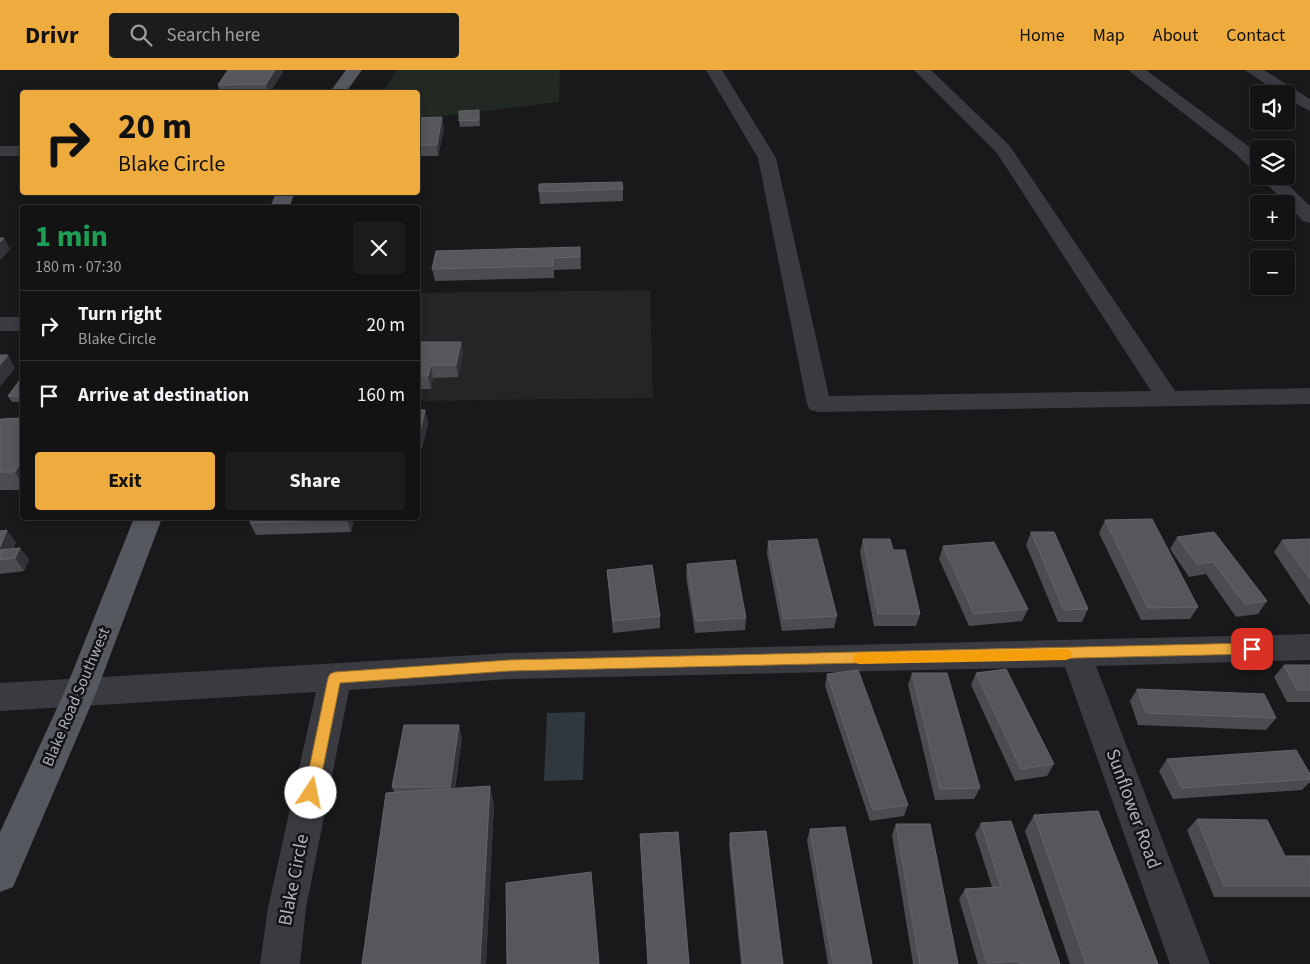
<!DOCTYPE html>
<meta charset="utf-8">
<style>
:root{--surface:#131314;--page:#1c1c1d;--text:#f1f3f6;--muted:#9d9ea0;--line:#323234;--accent:#eeac3e}
body{margin:0;font-family:"Source Sans 3",sans-serif;background:var(--page);color:var(--text);height:100vh;display:flex;flex-direction:column;font-size:19px;white-space:nowrap}
*{box-sizing:border-box;margin:0}
p{font-size:16px;color:var(--muted)}
.icon{flex:none;width:28px;height:28px;fill:none;stroke:currentColor;stroke-width:2;stroke-linecap:round;stroke-linejoin:round}
.map{position:relative;flex:1;overflow:hidden}
.panel{position:absolute;left:20px;top:135px;width:400px;height:315px;display:flex;flex-direction:column;background:var(--surface);border-radius:5px;box-shadow:0 2px 8px #0003,0 0 0 1px var(--line)}
.panel>*{flex:none}
.hud{position:absolute;left:20px;top:20px;width:400px;height:105px;border-radius:5px;box-shadow:0 2px 8px #0003,0 0 0 1px var(--line);background:#eeac3e;color:#111;overflow:hidden}
.controls{position:absolute;left:1250px;top:15px;display:grid;gap:10px}
.controls a{display:grid;place-items:center;width:45px;height:45px;border-radius:5px;background:var(--surface);box-shadow:0 2px 8px #0003,0 0 0 1px var(--line);font-size:25px}
.pin{position:absolute;display:grid;place-items:center;width:42px;height:42px;color:#fff;margin:-21px;border-radius:10px;box-shadow:0 2px 8px #0006}
.me{position:absolute;width:55px;margin:-28px;rotate:11deg;stroke-linejoin:round;filter:drop-shadow(0 0 4px #0008)}
.turn{display:flex;align-items:center;gap:18px;height:105px;padding:0 15px;font-size:22px}
.turn .icon{width:65px;height:65px;stroke-width:2.5}
.turn b{display:block;font-size:35px;line-height:42px}
.round{display:grid;place-items:center;flex:none;width:52px;height:52px;border-radius:5px;background:var(--page)}
.overview{display:flex;align-items:center;justify-content:space-between;height:85px;padding:0 15px}
h1{font-size:30px;font-weight:700;line-height:38px;color:#1e9e55}
.button{display:flex;gap:10px;margin-top:auto;padding:10px 15px}
.button a{flex:1;height:58px;border-radius:5px;background:var(--accent);color:#111;font-size:20px;font-weight:700;line-height:58px;text-align:center}
.button a+a{background:var(--page);color:var(--text)}
ul{padding:0;list-style:none}
li{display:flex;align-items:center;gap:15px;height:70px;padding:0 15px;border-top:1px solid var(--line)}
li div{flex:1}
li b{display:block;font-size:19px}
li em{font-style:normal}
header{display:flex;align-items:center;gap:30px;box-sizing:border-box;height:70px;padding:0 25px;background:var(--accent);color:#111}
header strong{font-size:24px}
nav{display:flex;gap:28px;margin-inline-start:auto;font-size:18px}
.search{width:350px;height:45px;background:var(--page);display:flex;align-items:center;gap:12px;box-sizing:border-box;padding:0 18px;border-radius:5px;color:var(--muted);font-size:19px}
.map>svg:first-child{display:block}
.built{fill:#252528}
.green{fill:#212922}
.water{fill:#2f383f}
.lines{fill:none;stroke-linecap:round;stroke-linejoin:round}
.minor{fill:#3a3b40;fill-rule:evenodd}
.major{fill:#56585f;fill-rule:evenodd}
.wall{fill:#4a4c50}
.shaded-wall{fill:#323336}
.building{fill:#55575b;stroke:#62656a}
.route{fill:#eeac3e;stroke:#9b7028}
.slow{fill:#f59e0b}
.labels{text-anchor:middle;dominant-baseline:central;stroke-width:5;stroke-linejoin:round;paint-order:stroke}
.street-label{font-size:16px;fill:#acb1ba;stroke:#141416}
.near-street-label{font-size:19px;fill:#acb1ba;stroke:#141416}
</style>
<header>
<strong>Drivr</strong>
<div class="search"><svg class="icon" aria-label="search" viewBox="0 0 24 24"><circle cx="10" cy="10" r="6"/><path d="M15 15l6 6"/></svg>Search here</div>
<nav><a>Home</a><a>Map</a><a>About</a><a>Contact</a></nav>
</header>
<div class="map">
<svg width="1310" height="894" viewBox="0 0 1310 894">
<rect width="100%" height="100%" fill="#19191b"/>
<!-- built -->
<path class="built" d="M650,220L653,328L418,331V223Z"/>
<!-- green -->
<path class="green" d="M397,0H560L559,32L418,49V22H382Z"/>
<!-- water -->
<path class="water" d="M585,642L583,710L544,711L547,643Z"/>
<g class="lines">
<!-- minor -->
<path class="minor" d="M706,0H722L776,88L829,326L1151,321L997,83L914,0H931L1010,76L1175,321L1310,318V334L819,342L810,340L807,334L758,88Z
M1128,0H1146L1248,76L1259,87V102L1253,101L1236,84Z
M1245,0H1264L1310,29V41L1286,28V24H1280Z
M0,76H22V86H0Z
M1259,106H1279L1310,136V153L1303,151Z
M0,247H22V261H0Z
M1310,564V590L1096,596L1210,894H1170L1065,597L509,609L349,620L306,838L300,894H260L268,838L316,622L0,641V613L509,583Z"/>
<!-- major -->
<path class="major" d="M346,0H362L346,22H330Z
M276,122H295L289,138H270Z
M134,448H162L96,623L13,817L0,822V762L64,623Z"/>
</g>
<!-- wall -->
<path class="wall" d="M228,0H283V2L270,22H220L218,15Z
M479,40L480,56L460,57L459,51Z
M418,48L444,58L438,86H418Z
M623,119V131L540,134L539,122Z
M580,177L581,199L554,200V208L435,211L432,199Z
M418,272H461L463,284L458,307L433,308L431,319H418Z
M22,307V332H12L8,326Z
M418,340H425L428,353L422,378L418,379Z
M22,348V420H0V350Z
M354,448L351,462L256,465L250,453Z
M1105,450L1198,537L1190,549L1141,550L1099,463Z
M0,461L16,472L14,478H20L29,490L24,501L0,504Z
M1031,462L1088,539L1082,552H1058L1026,475Z
M1214,462L1267,531L1258,544L1236,547L1206,504L1189,507L1170,479L1177,467Z
M863,469L893,480L920,544L916,556H874L860,482Z
M1310,469V536L1274,482L1282,470Z
M768,471L837,546L834,558L782,561L767,484Z
M943,476L1028,539L1022,551L969,556L939,489Z
M687,494L746,548L745,560L695,563L686,506Z
M607,500L660,546V558L613,563Z
M1284,595H1310V632H1287L1274,607Z
M912,603L980,718L974,729L935,730L908,615Z
M976,603L1054,694L1047,706L1015,711L971,615Z
M827,604L908,735L904,746L870,751L825,616Z
M1137,619L1276,648L1266,660L1138,655L1130,631Z
M462,667L455,719L494,733L486,894H362L394,722L392,717Z
M1167,689L1310,704V712L1302,720L1173,729L1159,701Z
M1034,745L1158,894H1070L1025,761Z
M1197,749L1285,786H1310V827H1214L1187,760Z
M981,753L1060,894H978L959,829L965,819L992,817L975,764Z
M896,754L958,894H913L892,765Z
M810,759L872,894H828L807,770Z
M730,763L783,894H741L729,774Z"/>
<!-- shaded-wall -->
<path class="shaded-wall" d="M275,0H283V2L270,22H268L266,14Z
M442,47L444,58L438,86L437,75Z
M4,168L10,179L0,191V172Z
M461,272L463,284L458,307L456,295Z
M8,285L15,298L0,317V295Z
M431,295L433,308L431,319L428,306Z
M425,340L428,353L422,378L419,366Z
M22,390V413L15,402Z
M347,448H354L351,462L347,449Z
M7,460L16,472L9,489L0,481V477Z
M20,478L29,490L24,501L15,488Z
M459,655L462,667L453,728L450,717Z
M490,716L494,733L486,894H480Z"/>
<!-- building -->
<path class="building" d="M228,0H275L266,14L218,15Z
M479,40V50L459,51V41Z
M442,47L437,75H418V48Z
M622,112L623,119L539,122V114Z
M0,168H4L0,172Z
M580,177V187L553,188V196L432,199L436,181Z
M418,272H461L456,295H431L428,306H418Z
M0,285H8L0,295Z
M22,307V326H8Z
M418,340H425L419,366H418Z
M22,348V390L15,402H0V350L1,349Z
M252,448H347V449L250,453Z
M1152,449L1198,537L1148,538L1105,450Z
M7,460L0,477V461Z
M1031,462H1054L1088,539L1064,540Z
M1214,462L1267,531L1245,534L1213,492L1197,494L1177,467Z
M817,469L837,546L784,549L768,471Z
M863,469H890L893,480H905L920,544H878Z
M1310,469V509L1282,470Z
M994,472L1028,539L974,544L943,476Z
M20,478L15,488L0,490V480Z
M735,490L746,548L696,551L687,494Z
M652,495L660,546L613,551L607,500Z
M1284,595H1310V620H1297Z
M1006,599L1054,694L1021,699L976,603Z
M858,600L908,735L873,740L827,604Z
M912,603H947L980,718L940,719Z
M1137,619L1264,624L1276,648L1146,643Z
M404,655H459L450,717H392Z
M1296,680L1310,704V709L1182,718L1167,689Z
M490,716L480,894H362L386,723Z
M1098,741L1158,894H1086L1034,745Z
M1197,749L1267,750L1285,786H1310V816H1224Z
M1011,751L1060,894H1020L1019,891L987,893L965,819L1001,817L981,753Z
M896,754H930L958,894H920Z
M845,757L872,894H833L810,759Z
M766,761L783,894H743L730,763Z
M678,762L689,894H648L640,764Z
M591,802L599,894H507L506,813Z"/>
<!-- route -->
<path class="route" d="M1252,573L1256,575L1258,579L1256,582L1252,584L509,601L340,613L318,723L316,728L311,730L306,728L304,723L328,608L330,604L335,602L509,590Z"/>
<!-- slow -->
<path class="slow" d="M1066,579L1071,581L1072,584L1071,588L1066,590L859,594L854,592L853,589L854,585L859,583Z"/>
<g class="labels">
<!-- street labels -->
<g class="street-label">
<text transform="translate(76 627) rotate(-67)">Blake Road Southwest</text>
</g>
<!-- near-street labels -->
<g class="near-street-label">
<text transform="translate(1133 739) rotate(70)">Sunflower Road</text>
<text transform="translate(294 810) rotate(-79)">Blake Circle</text>
</g>
</g>
</svg>
<div class="controls">
<a><svg class="icon" aria-label="sound" viewBox="0 0 24 24"><path d="M4 9h4l5-4v14l-5-4H4zM17 9q2 3 0 6"/></svg></a>
<a><svg class="icon" aria-label="layers" viewBox="0 0 24 24"><path d="M12 4l9 5-9 5-9-5zM3 14l9 5 9-5"/></svg></a>
<a>+</a>
<a>−</a>
</div>
<div class="pin" style="left:1252px;top:579px;background:#d93025"><svg class="icon" aria-label="arrive" viewBox="0 0 24 24"><path d="M6 21V4h12l-3 4 3 4H6"/></svg></div>
<svg class="me" style="left:311px;top:723px" viewBox="-20 -20 40 40"><circle r="19" fill="#fff"/><path d="M0-13L10 11 0 6-10 11z" fill="#eeac3e"/></svg>
<div class="hud">
<div class="turn"><svg class="icon" aria-label="right" viewBox="0 0 24 24"><path d="M7 20v-9h11M14 6l5 5-5 5"/></svg><div><b>20 m</b>Blake Circle</div></div>
</div>
<section class="panel">
<div class="overview"><div><h1>1 min</h1><p>180 m · 07:30</p></div><a class="round"><svg class="icon" aria-label="close" viewBox="0 0 24 24"><path d="M6 6l12 12M18 6L6 18"/></svg></a></div>
<ul>
<li><svg class="icon" aria-label="right" viewBox="0 0 24 24"><path d="M7 20v-9h11M14 6l5 5-5 5"/></svg><div><b>Turn right</b><p>Blake Circle</p></div><em>20 m</em></li>
<li><svg class="icon" aria-label="arrive" viewBox="0 0 24 24"><path d="M6 21V4h12l-3 4 3 4H6"/></svg><div><b>Arrive at destination</b></div><em>160 m</em></li>
</ul>
<div class="button"><a>Exit</a><a>Share</a></div>
</section>
</div>
